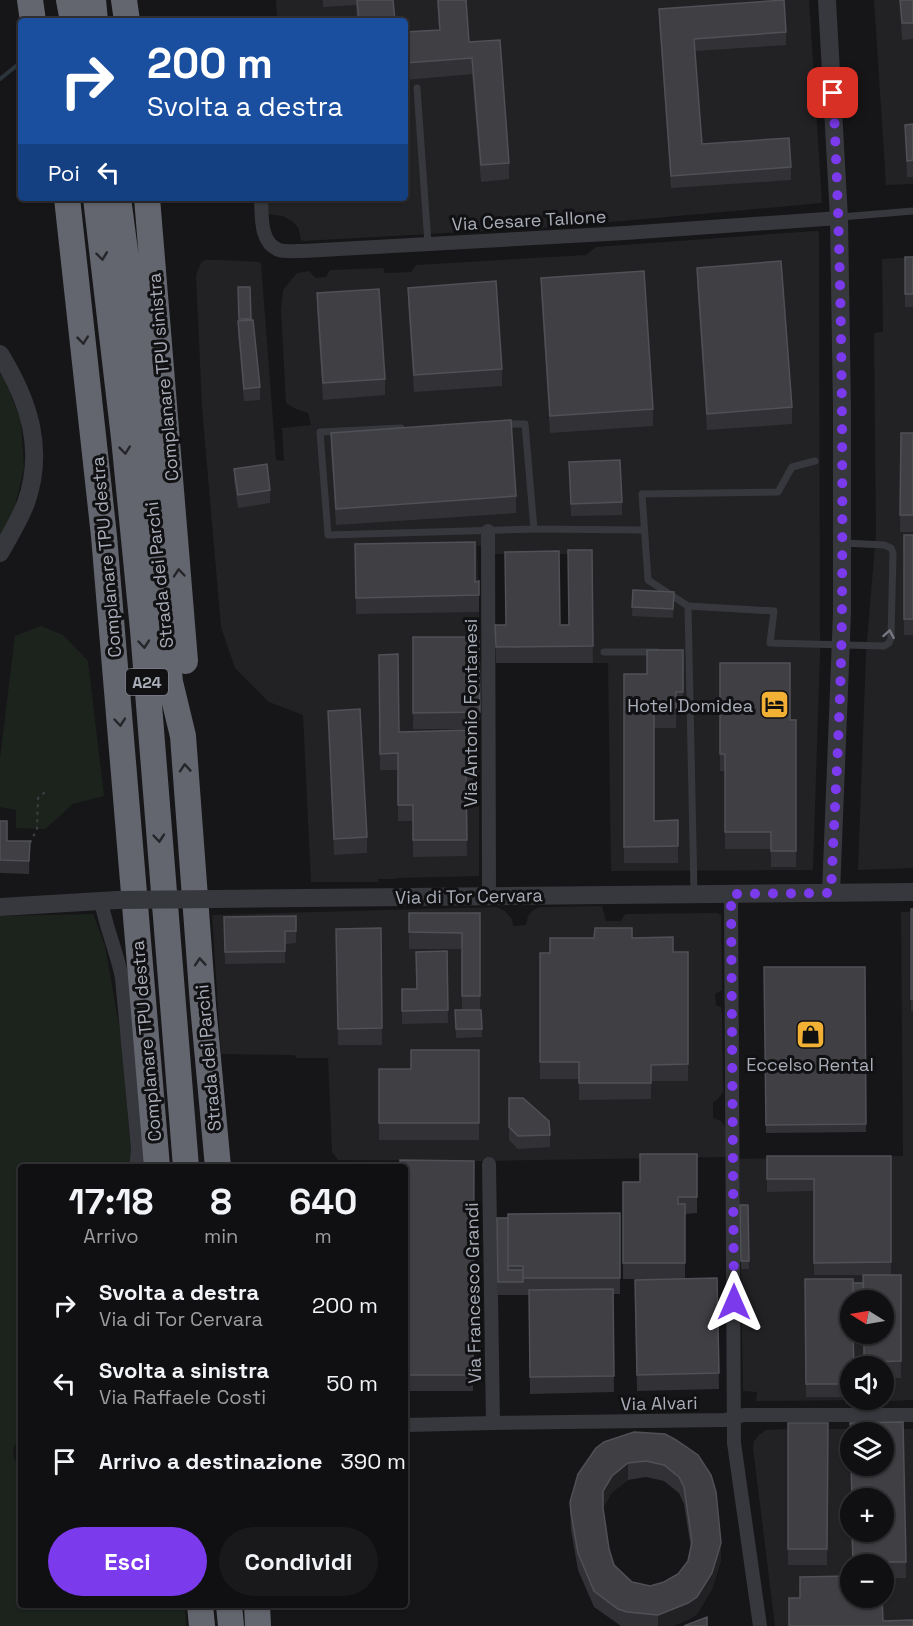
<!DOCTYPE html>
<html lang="it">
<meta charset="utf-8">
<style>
:root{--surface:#101012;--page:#19191b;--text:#f1f3f6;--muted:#9c9d9f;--line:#303032;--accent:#7c3aed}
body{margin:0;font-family:"Space Grotesk",sans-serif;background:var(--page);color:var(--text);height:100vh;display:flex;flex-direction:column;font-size:22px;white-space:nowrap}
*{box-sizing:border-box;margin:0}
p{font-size:20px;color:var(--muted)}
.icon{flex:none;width:33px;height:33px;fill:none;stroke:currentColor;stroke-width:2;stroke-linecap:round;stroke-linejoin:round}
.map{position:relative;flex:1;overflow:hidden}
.sheet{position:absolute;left:18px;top:1164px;width:390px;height:444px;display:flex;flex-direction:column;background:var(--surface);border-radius:6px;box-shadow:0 2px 4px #0004,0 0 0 2px var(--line)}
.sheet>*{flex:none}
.top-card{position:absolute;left:18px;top:18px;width:390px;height:183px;border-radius:6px;box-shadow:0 2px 4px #0004,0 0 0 2px var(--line);background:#1a4fa0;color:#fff;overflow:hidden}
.needle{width:39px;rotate:281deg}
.buttons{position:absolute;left:840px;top:1290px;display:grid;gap:12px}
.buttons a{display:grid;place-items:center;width:54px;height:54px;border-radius:50%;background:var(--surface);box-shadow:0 2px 4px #0004,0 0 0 2px var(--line);font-size:30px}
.pin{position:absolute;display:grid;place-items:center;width:51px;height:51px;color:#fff;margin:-26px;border-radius:12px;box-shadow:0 3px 9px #0006}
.me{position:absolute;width:66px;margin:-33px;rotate:0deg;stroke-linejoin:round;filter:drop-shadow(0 0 4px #0008)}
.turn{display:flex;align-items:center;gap:21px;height:126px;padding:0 30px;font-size:27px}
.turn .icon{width:78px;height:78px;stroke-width:2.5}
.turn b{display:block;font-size:42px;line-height:51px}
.then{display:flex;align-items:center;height:57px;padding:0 30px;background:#0003;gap:12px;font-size:22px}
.eta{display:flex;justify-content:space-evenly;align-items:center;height:102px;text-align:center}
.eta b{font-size:36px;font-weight:700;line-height:42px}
.cta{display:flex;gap:12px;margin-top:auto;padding:12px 30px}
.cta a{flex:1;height:69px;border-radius:36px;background:var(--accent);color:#fff;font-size:24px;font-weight:700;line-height:69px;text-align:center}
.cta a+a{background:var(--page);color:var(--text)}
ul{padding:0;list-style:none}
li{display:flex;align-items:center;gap:18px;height:78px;padding:0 30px}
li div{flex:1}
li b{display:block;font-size:22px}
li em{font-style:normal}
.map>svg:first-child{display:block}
.built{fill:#222225;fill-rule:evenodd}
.green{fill:#1c231d}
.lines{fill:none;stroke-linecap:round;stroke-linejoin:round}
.stream{stroke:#2c353c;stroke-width:4}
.path{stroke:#3d3f44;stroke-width:2;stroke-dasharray:3 4.5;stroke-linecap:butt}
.service{stroke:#37383d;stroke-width:7}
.minor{stroke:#37383d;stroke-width:14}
.tertiary{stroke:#37383d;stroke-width:18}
.motorway{stroke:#63666e;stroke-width:26}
.tertiary-bridge{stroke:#37383d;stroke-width:18}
.wall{fill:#323236;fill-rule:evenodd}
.shaded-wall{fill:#212124}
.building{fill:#3f3f44;stroke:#4f5156;stroke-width:1.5;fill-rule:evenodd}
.oneway{stroke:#26262a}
.oneway2{stroke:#757881}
.route{stroke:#7c3aed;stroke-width:10;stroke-dasharray:0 18}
.labels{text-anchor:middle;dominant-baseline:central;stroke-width:6;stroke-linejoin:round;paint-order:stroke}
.shield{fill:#111113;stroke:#7b7e86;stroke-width:1.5}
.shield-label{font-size:16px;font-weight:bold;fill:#a8adb8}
.street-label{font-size:18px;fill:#a8adb8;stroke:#111113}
.poi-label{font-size:18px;fill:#a8adb8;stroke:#111113;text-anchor:end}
</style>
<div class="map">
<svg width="913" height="1626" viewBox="0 0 913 1626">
<rect width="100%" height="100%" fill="#161618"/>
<!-- built -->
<path class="built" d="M276,0H809L822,203L555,227L304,241L301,240L298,227L292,221L283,216L268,214L267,206L254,204V198H405V21H256L277,17Z
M874,0H913V184L886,185Z
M814,231H818L819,235L820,654L813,870L611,871L608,663H593L592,554H495V545H488L477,546L479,612V876L396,878L395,879H378V882H311L303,715L269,702L235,668L221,627L202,408L196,275L201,263L205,260H219L259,262L261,263L276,460L284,461L282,428L311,425L308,413L296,409L286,403L281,310L283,290L297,273L309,271L315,278L326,277L330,270L383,268L385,273L411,272L416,265L586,255L596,247Z
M913,257V868L858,870L866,654L876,532L874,333L883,332L882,259Z
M602,906L606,921H621L624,915L627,914L717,913L721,915L722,990L715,994L716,1005L721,1007L722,1014L723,1092L717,1100L713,1102V1118L721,1121L726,1128V1157L480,1161L338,1160L332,1152L328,1058H296L295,1055L221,1054L212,915L497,907L505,911L512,919L513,926L526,925L528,916L533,910L540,907Z
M901,912H913V1400L865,1402L864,1400L756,1401L757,1392L743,1391L739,1159L903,1156ZM850,1300H884V1334H850ZM850,1366H884V1400H850Z
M789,1429H913V1626H775L753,1448L754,1441L759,1435L766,1430ZM850,1432H884V1466H850ZM850,1498H884V1532H850ZM850,1564H884V1598H850Z"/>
<!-- green -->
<path class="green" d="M0,373L5,380L21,421L24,468L13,514L0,535Z
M41,626L63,635L88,661L104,796L73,804L45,829L16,828V810L0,807V758L15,636Z
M93,914L105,946L121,1037L131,1153L128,1167H21V1434L13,1449L14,1459L21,1465V1605H109L112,1606L113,1605H185L186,1626H0V916Z"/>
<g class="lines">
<!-- stream -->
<path class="stream" d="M0,79L21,62"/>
<!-- path -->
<path class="path" d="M30,843L37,829L38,798L46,791"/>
<!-- service -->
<path class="service" d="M417,88L428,244
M841,217L913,211
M505,424H525L534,529
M401,428L320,432L328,535L534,529L644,530
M815,461L792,467L778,492L642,494L648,580L688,606L774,611L770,643L884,646L889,643L891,638L893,553L891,548L884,545L843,543
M688,606L694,892
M604,652H657"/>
<!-- minor -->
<path class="minor" d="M261,198C262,214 259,243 279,250C286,252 296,251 303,251L625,233L839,218
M488,531L489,896
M731,894L734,1443L760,1626
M101,901C106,928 117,952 122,978L136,1127L138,1150L136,1167
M489,1164L493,1423
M405,1425L493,1423L725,1420L744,1415H913"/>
<!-- tertiary -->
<path class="tertiary" d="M827,0L839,218L842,410V613L831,893
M0,354C29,401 45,449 26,503C19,521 9,537 0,553
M215,899L913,892
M0,907L117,900"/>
<!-- motorway -->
<path class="motorway" d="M30,0L33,21
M69,0L73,21
M93,0L95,21
M124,0L127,21
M67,198L104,536L157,1167
M96,198L124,438L143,630L186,1167
M118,198L133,311L170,682L183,736L203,1005L218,1167
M147,198L185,661
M200,1605L202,1626
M229,1605L231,1626
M257,1605L258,1626"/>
<!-- tertiary-bridge -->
<path class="tertiary-bridge" d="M117,900L215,899"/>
</g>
<!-- wall -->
<path class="wall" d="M323,0H393L395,21H357L356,5L323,7Z
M437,0H466L469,42L509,163V179L481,182L472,74L405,80V32L439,30Z
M900,0H913V39L902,40Z
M659,9L786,32V45L695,51L702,144L791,167V180L671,188L659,22Z
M913,124V177H907L905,125Z
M905,257H913V307H905Z
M697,268L792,407V424L707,430L697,284Z
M541,278L653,409V426L550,433L541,294Z
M238,287L251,320L260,387V400L244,401L238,334V321H239Z
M408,288L502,369V386L414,392L408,304Z
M317,293L385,379V395L323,400L317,310Z
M331,433L516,496V513L336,525L331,450Z
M901,433H913V532H900Z
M569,462L622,502V515L571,516Z
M234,469L270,490V503L238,508L234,481Z
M904,535H913V635H904Z
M355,544L475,582L479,595V612L356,614Z
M592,550L593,663H496L495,625H569Z
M633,590L674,592L673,618L632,616Z
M413,637H479L480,729H413Z
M683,650V708H676V728H654V821L678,820V863H624V674H647Z
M379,655L399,732L472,730L473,791H466L467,856L413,857V821H398V770H380Z
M720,663L790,720H796V867H771V849H725V771H720Z
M328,711L367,837V853L334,855Z
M0,821L7,841H30L29,874L0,873Z
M911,909H913V1011H911Z
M409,913H480V1010H481L482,1037L456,1038L455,1010H462V949H409Z
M296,916V943L285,944V963L225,964L224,917Z
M381,928L382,1045H338L336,929Z
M632,938L673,952H688V1081H651V1099L579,1100V1079H540V953H550Z
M447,951L448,1023L402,1024V989H417Z
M764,967H865L866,1132L766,1133Z
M479,1050V1140H379V1069H411Z
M509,1098L550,1135V1147L518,1149L509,1140Z
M697,1154V1213L685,1214V1278H717L719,1389L637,1391L635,1280L644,1279H623V1182H640Z
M767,1156H891V1275H901V1378H884V1366H864V1334H884L850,1300V1334H862H853L850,1366V1397H806L805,1279L863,1283L882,1275H814V1191L767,1192Z
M474,1161L473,1391H407L408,1276H405V1167Z
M740,1205H748L749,1269H741Z
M620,1213V1294H613L614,1392L530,1394L529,1295H498L497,1218Z
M889,1382V1401L865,1402V1400H884V1383Z
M903,1422L906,1578H884V1564H853L852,1532Z
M788,1423H828L827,1565H788Z
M665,1434L721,1560L712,1589L697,1614L688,1620L672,1626H621L594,1607L578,1570L571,1530L570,1502ZM646,1477L664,1481L679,1493L684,1504L691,1549L688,1561L678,1574L664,1582L650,1586L632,1582L614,1565L609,1549L603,1508L612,1492L628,1480Z"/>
<!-- shaded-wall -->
<path class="shaded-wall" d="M628,1463V1480L612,1492L603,1508V1491L612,1476Z
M721,1543V1560L712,1589L697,1614L688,1620L672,1626H658V1615Z"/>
<!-- building -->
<path class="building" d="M357,0H393L395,21H359Z
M438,0H466L469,42L500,40L509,163L481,165L472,58L405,63V32L440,30Z
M784,0L786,32L694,39L702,144L789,138L791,167L671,176L659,9Z
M900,0H913V23H902Z
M913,124V160L907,161L905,125Z
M905,257H913V294H905Z
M781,261L792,407L707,414L697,268Z
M644,271L653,409L550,416L541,278Z
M496,281L502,369L414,375L408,288Z
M238,287H250L251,319H239Z
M379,289L385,379L323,383L317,293Z
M253,320L260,387L244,389L238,321Z
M511,420L516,496L336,509L331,433Z
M901,433H913V515H900Z
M620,460L622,502L571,504L569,462Z
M267,464L270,490L238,495L234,469Z
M904,535H913V619H904Z
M475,542V582L479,581V595L356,598L355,544Z
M568,550H592L593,646L496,647L495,625H506L505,552L559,551L560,625H569Z
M633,590L674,592L673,609L632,607Z
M413,637H479L480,712L413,713Z
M647,650H683V692H676V712H654V821L678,820V846L624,847V674H647Z
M398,654L399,732L472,730L473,774H466L467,840H413V805H398V753L380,754L379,655Z
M720,663H790V720H796V851H771V832H725V754H720Z
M360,709L367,837L334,839L328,711Z
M0,821H7V841H30L29,861L0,860Z
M911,909H913V999H911Z
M409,913H480V996H462V933L409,932Z
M296,916V931H285V951L225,952L224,917Z
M381,928L382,1028L338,1029L336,929Z
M595,928H632V938L673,937V952H688V1064L651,1065V1083H579V1062H540V953H550V938H594Z
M447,951L448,1010L402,1011V989H417L416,952Z
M764,967H865L866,1124L766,1125Z
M455,1010H481L482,1029H456Z
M411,1050H479V1123H379V1069H411Z
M509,1098H523L549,1121L550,1135L518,1136L509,1127Z
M640,1154H697V1197H678V1204H685V1263H623V1182H640Z
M767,1156H891V1262L814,1263V1179H767Z
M400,1160L474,1161L473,1375H407L408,1259H405V1167H400Z
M740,1205H748L749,1261H741Z
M620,1213V1278H523V1266H508V1214Z
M497,1218H508V1270H523V1282H498Z
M863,1275H901V1361L864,1362V1334H884V1300H864Z
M717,1278L719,1373L637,1375L635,1280Z
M805,1279H853V1300H850V1334H853L854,1366H850V1384H806Z
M853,1283H863L864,1300H853Z
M613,1289L614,1376L530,1377L529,1290Z
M889,1382V1393H884V1383Z
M903,1422L906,1562H853L852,1532H884V1498H852L851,1466H884V1432H851L850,1423Z
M788,1423H828L827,1549H788Z
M634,1432L665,1434L676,1440L698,1455L711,1475L716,1492L721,1543L712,1573L697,1597L688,1603L658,1615L627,1612L618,1609L594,1591L578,1553L571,1513L570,1502L578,1474L596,1448L604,1442ZM646,1461L664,1465L679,1477L684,1487L692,1542L688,1561L678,1574L664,1582L650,1586L632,1582L614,1565L609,1549L603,1508V1491L612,1476L628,1463Z
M850,1576V1598H882L883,1621L913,1620V1626H789V1598H800V1577Z
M707,1617V1626H684Z"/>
<!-- one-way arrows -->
<defs><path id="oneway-chevron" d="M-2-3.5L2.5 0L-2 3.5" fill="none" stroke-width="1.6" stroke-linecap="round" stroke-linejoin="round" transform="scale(1.5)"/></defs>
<g class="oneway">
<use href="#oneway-chevron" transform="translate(102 256) rotate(83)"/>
<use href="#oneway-chevron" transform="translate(83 340) rotate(84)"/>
<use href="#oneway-chevron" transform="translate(125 450) rotate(84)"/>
<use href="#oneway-chevron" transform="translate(179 573) rotate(-95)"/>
<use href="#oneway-chevron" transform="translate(144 644) rotate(85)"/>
<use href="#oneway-chevron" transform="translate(120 722) rotate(85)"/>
<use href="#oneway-chevron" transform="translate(185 768) rotate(-94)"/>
<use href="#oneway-chevron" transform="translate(159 838) rotate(85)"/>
<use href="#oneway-chevron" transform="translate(200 962) rotate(-94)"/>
</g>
<use class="oneway2" href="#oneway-chevron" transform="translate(889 634) rotate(-80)"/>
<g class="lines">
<!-- route -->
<path class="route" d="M734,1302L731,894L831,893C835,799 841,705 842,611C843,438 842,266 833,93"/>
</g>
<!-- icons -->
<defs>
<symbol id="hotel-square" viewBox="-11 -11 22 22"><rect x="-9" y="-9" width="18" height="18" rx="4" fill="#f2b134" stroke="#111113"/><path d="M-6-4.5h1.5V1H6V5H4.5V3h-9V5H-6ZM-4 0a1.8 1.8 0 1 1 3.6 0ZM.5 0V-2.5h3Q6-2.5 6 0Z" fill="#111"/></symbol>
<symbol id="shop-square" viewBox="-11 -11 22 22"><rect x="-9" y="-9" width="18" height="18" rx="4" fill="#f2b134" stroke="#111113"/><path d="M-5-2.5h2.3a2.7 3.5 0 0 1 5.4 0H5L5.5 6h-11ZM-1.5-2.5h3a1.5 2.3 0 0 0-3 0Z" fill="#111"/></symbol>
</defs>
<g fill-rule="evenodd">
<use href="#hotel-square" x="758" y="688" width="33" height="33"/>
<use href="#shop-square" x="794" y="1018" width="33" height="33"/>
</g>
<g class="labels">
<!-- shield labels -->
<rect class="shield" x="126" y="669" width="42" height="26" rx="4.5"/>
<g class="shield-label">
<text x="147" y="682">A24</text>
</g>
<!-- street labels -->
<g class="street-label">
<text transform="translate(529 220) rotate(-3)">Via Cesare Tallone</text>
<text transform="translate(163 377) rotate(-95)">Complanare TPU sinistra</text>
<text transform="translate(106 557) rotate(-95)">Complanare TPU destra</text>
<text transform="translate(159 575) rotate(-96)">Strada dei Parchi</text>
<text transform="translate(470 713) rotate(-90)">Via Antonio Fontanesi</text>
<text transform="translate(469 896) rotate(-1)">Via di Tor Cervara</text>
<text transform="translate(146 1041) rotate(-95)">Complanare TPU destra</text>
<text transform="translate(208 1058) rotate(-95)">Strada dei Parchi</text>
<text transform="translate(473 1293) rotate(-91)">Via Francesco Grandi</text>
<text transform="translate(659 1403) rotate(-1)">Via Alvari</text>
</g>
<!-- poi labels -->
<g class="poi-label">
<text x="753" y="705">Hotel Domidea</text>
<text x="810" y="1064" text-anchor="middle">Eccelso Rental</text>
</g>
</g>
</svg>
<div class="buttons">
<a><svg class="needle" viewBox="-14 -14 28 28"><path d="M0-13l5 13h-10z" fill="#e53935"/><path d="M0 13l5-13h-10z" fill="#9c9d9f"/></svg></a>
<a><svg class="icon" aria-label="sound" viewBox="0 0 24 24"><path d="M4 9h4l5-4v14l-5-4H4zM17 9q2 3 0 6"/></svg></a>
<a><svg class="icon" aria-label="layers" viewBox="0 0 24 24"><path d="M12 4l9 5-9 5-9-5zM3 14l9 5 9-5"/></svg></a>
<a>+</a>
<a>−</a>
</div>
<div class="pin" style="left:833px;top:93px;background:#d93025"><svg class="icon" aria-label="arrive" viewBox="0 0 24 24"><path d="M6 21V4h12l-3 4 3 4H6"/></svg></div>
<svg class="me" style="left:734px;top:1302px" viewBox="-20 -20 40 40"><path d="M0-17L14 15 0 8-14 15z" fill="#7c3aed" stroke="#fff" stroke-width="4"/></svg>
<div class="top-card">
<div class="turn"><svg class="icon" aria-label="right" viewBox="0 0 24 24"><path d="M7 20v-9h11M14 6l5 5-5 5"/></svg><div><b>200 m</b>Svolta a destra</div></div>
<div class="then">Poi<svg class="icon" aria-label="left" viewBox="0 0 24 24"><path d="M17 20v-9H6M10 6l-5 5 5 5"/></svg></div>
</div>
<section class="sheet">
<div class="eta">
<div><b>17:18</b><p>Arrivo</p></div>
<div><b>8</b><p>min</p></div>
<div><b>640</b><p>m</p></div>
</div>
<ul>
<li><svg class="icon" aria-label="right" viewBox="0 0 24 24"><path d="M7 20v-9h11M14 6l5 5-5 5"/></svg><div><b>Svolta a destra</b><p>Via di Tor Cervara</p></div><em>200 m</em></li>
<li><svg class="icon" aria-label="left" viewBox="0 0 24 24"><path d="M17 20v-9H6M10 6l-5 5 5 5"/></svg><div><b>Svolta a sinistra</b><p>Via Raffaele Costi</p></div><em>50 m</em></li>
<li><svg class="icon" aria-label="arrive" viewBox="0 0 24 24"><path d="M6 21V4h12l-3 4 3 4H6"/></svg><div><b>Arrivo a destinazione</b></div><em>390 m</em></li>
</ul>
<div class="cta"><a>Esci</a><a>Condividi</a></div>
</section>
</div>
